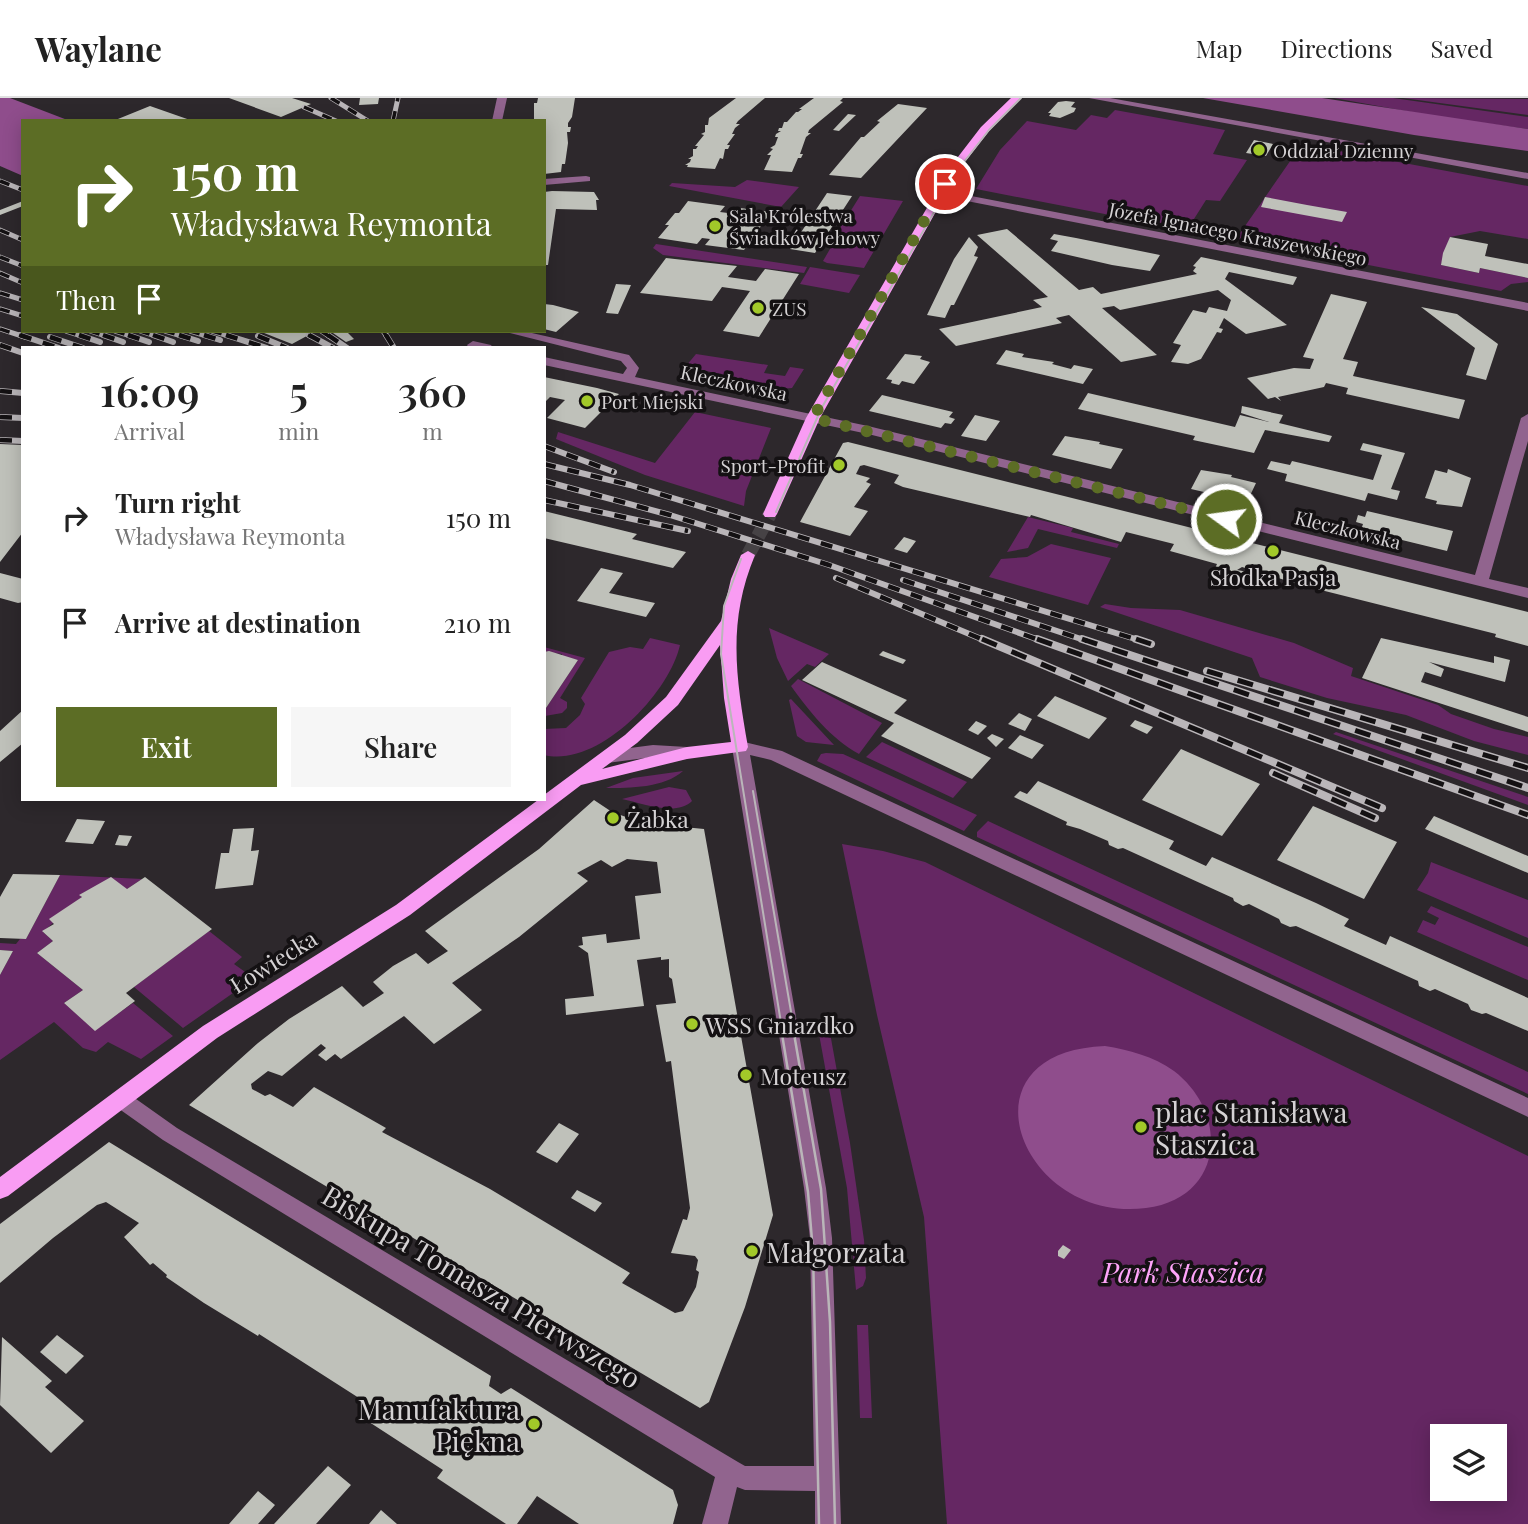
<!DOCTYPE html>
<meta charset="utf-8">
<style>
:root{--surface:#fff;--page:#f6f6f6;--text:#222;--muted:#767676;--line:#e0e0e0;--accent:#5c6d25}
body{margin:0;font-family:"Playfair Display",serif;background:var(--page);color:var(--text);height:100vh;display:flex;flex-direction:column;font-size:26px;white-space:nowrap}
*{box-sizing:border-box;margin:0}
p{font-size:23px;color:var(--muted)}
.icon{flex:none;width:38px;height:38px;fill:none;stroke:currentColor;stroke-width:2;stroke-linecap:round;stroke-linejoin:round}
.map{position:relative;flex:1;overflow:hidden}
.panel{position:absolute;left:21px;top:248px;width:525px;height:455px;display:flex;flex-direction:column;background:var(--surface);border-radius:0px;box-shadow:0 4px 18px #0003}
.panel>*{flex:none}
.top-card{position:absolute;left:21px;top:21px;width:525px;height:214px;border-radius:0px;box-shadow:0 4px 18px #0003;background:#5c6d25;color:#fff;overflow:hidden}
.controls{position:absolute;left:1430px;top:1326px;display:grid;gap:14px}
.controls a{display:grid;place-items:center;width:77px;height:77px;border-radius:0px;background:var(--surface);box-shadow:0 4px 18px #0003;font-size:35px}
.pin{position:absolute;display:grid;place-items:center;width:60px;height:60px;color:#fff;margin:-30px;border:4px solid #fff;border-radius:50%;box-shadow:0 2px 7px #0007}
.me{position:absolute;width:77px;margin:-38px;rotate:284deg;stroke-linejoin:round;filter:drop-shadow(0 0 5px #0008)}
.turn{display:flex;align-items:center;gap:24px;height:147px;padding:0 35px;font-size:32px}
.turn .icon{width:91px;height:91px;stroke-width:2.5}
.turn b{display:block;font-size:49px;line-height:60px}
.then{display:flex;align-items:center;height:66px;padding:0 35px;background:#0003;gap:14px;font-size:26px}
.eta{display:flex;justify-content:space-evenly;align-items:center;height:119px;text-align:center}
.eta b{font-size:42px;font-weight:600;line-height:49px}
.primary-button{display:flex;gap:14px;margin-top:auto;padding:14px 35px}
.primary-button a{flex:1;height:80px;border-radius:0px;background:var(--accent);color:#fff;font-size:28px;font-weight:600;line-height:80px;text-align:center}
.primary-button a+a{background:var(--page);color:var(--text)}
ul{padding:0;list-style:none}
li{display:flex;align-items:center;gap:21px;height:105px;padding:0 35px}
li div{flex:1}
li b{display:block;font-size:26px}
li em{font-style:normal}
header{display:flex;align-items:center;gap:42px;box-sizing:border-box;height:98px;padding:0 35px;background:var(--surface);border-bottom:2px solid var(--line)}
header strong{font-size:33px}
nav{display:flex;gap:38px;margin-inline-start:auto;font-size:24px}
.map>svg:first-child{display:block}
.green{fill:#652763;fill-rule:evenodd}
.water{fill:#8f4d8c}
.building{fill:#bfc1ba;fill-rule:evenodd}
.lines{fill:none;stroke-linecap:round;stroke-linejoin:round}
.major-tunnel{stroke:#464245;stroke-width:14;stroke-dasharray:14 7;stroke-linecap:butt}
.minor{fill:#91648e;fill-rule:evenodd}
.major{fill:#f99cf3;fill-rule:evenodd}
.tram-far1{stroke:#bab6b9;stroke-width:2}
.tram{stroke:#bab6b9;stroke-width:2.5}
.rail-far2-casing{stroke:#bab6b9;stroke-width:5}
.rail-far1-casing{stroke:#bab6b9;stroke-width:6}
.rail-casing{stroke:#bab6b9;stroke-width:8}
.rail-far2{stroke:#141113;stroke-width:3.5;stroke-dasharray:10;stroke-linecap:butt}
.rail-far1{stroke:#141113;stroke-width:4.5;stroke-dasharray:12;stroke-linecap:butt}
.rail{stroke:#141113;stroke-width:5;stroke-dasharray:16;stroke-linecap:butt}
.route{stroke:#5c6d25;stroke-width:12;stroke-dasharray:0 21.6}
.poi-dot{fill:#a2c929;stroke:#141113;stroke-width:2.5}
.labels{text-anchor:middle;dominant-baseline:central;stroke-width:7;stroke-linejoin:round;paint-order:stroke}
.far-poi-label{font-size:19px;fill:#d5d2d4;stroke:#141113;text-anchor:start}
.far-street-label{font-size:19px;fill:#d5d2d4;stroke:#141113}
.poi-label{font-size:23px;fill:#d5d2d4;stroke:#141113;text-anchor:start}
.street-label{font-size:23px;fill:#d5d2d4;stroke:#141113}
.near-poi-label{font-size:28px;fill:#d5d2d4;stroke:#141113;text-anchor:start}
.near-park-label{font-size:28px;font-style:italic;fill:#ffa4fa;stroke:#141113}
.near-street-label{font-size:28px;fill:#d5d2d4;stroke:#141113}
</style>
<header>
<strong>Waylane</strong>
<nav><a>Map</a><a>Directions</a><a>Saved</a></nav>
</header>
<div class="map">
<svg width="1528" height="1426" viewBox="0 0 1528 1426">
<rect width="100%" height="100%" fill="#2d282c"/>
<!-- green -->
<path class="green" d="M1334,0H1393L1528,19V31L1439,19Z
M1403,0L1528,1V17Z
M1115,12L1225,32L1213,56L1247,62L1220,103L1206,102L1187,132L976,91L1000,52L1027,23L1076,32L1091,17L1107,20Z
M1302,46L1528,88V141L1480,133L1450,139L1441,167L1479,175L1480,170L1528,180V184L1511,186L1501,193L1236,141Z
M747,82L799,89L781,109L669,88L672,85L735,89Z
M860,98L903,103L864,170L827,165L823,163L837,139L835,138Z
M656,146L807,169L804,175L663,157L653,150Z
M810,169L860,177L849,195L800,186Z
M696,256L768,267L764,275L785,278L790,269L804,271L792,290L780,291L686,268Z
M695,314L771,330L746,393L744,408L645,377L556,341L558,334L655,365Z
M1028,419L1073,430L1071,434L1119,446L1117,450L1038,431L1028,450L1007,454Z
M1051,446L1111,460L1088,507L989,479L1001,461L1027,459Z
M1105,506L1131,510L1180,512L1294,545L1353,570L1351,578L1438,607L1451,616L1494,631L1528,639V657L1474,643L1406,617L1327,600L1260,579L1252,560L1100,509Z
M769,530L829,556L815,569L807,566L788,583L777,560Z
M650,540L680,547C669,596 598,670 544,657V631L566,630L580,617L585,606L581,600L609,554L630,549L643,551Z
M544,549L585,560L560,600L567,604V610L562,615L545,618L544,613L578,562L562,558V556L544,554Z
M798,581L882,625L859,656C831,641 809,613 791,588Z
M791,601L834,647L806,644L797,638L789,602Z
M1336,634L1528,699V707L1333,636Z
M882,644L967,684L953,700L866,659Z
M826,655L843,656L977,717L964,733L817,663L821,656Z
M683,673C664,690 630,690 606,690L633,680Z
M669,689L686,692L692,703C676,719 642,705 622,701Z
M988,723L1528,974V996L977,739V734Z
M842,746L883,753L925,764L1528,1058V1426H947L924,1119L877,917ZM1442,1339H1494V1391H1442Z
M1431,764L1528,802V840L1417,792L1428,775Z
M60,777L142,781L127,791H90L80,797L82,799L43,834L53,843L37,855L83,892L64,905L95,932L133,905L173,938L141,961L108,944L96,954L83,950L54,924L0,962V877L13,853L0,852V845L16,846L20,841H26Z
M1431,808L1528,849V882L1417,834L1423,822L1435,827L1439,820L1427,814Z
M209,833L242,859L234,866L248,876L257,869L263,874L183,930L134,889Z
M830,935L850,1045L864,1142L866,1180L863,1188L856,1192L847,1090L819,936Z
M857,1227H868L872,1320H860Z"/>
<!-- water -->
<path class="water" d="M0,0H10L70,23H23V78L0,68Z
M1203,0H1322L1528,31V53L1414,37Z
M1105,948C1129,952 1153,958 1174,973C1230,1016 1224,1100 1146,1110C1021,1126 954,954 1105,948Z"/>
<!-- building -->
<path class="building" d="M229,0H292L311,6L281,19Z
M360,0H379L378,6L359,7Z
M538,0H575L572,19L568,25V29H571L570,34H567L568,45L565,66H562L561,74L544,76V23H534V5H537Z
M736,0H765L738,23L736,26H740L735,30L732,36H735L727,47H730L728,51H725L723,61L720,60L715,71L687,69L688,67H685L690,64L691,61H688L693,58V51H696L698,48H695L704,37L701,36L705,34V27H708L709,20Z
M814,0H843L840,3L843,4L809,32L808,35H811L806,39L800,56H803L801,60H798L792,74L764,72L771,57H767L773,51L770,50L775,47L778,39H775L776,36L781,33H778L779,30H782L784,24H787L796,14H798L802,11H799Z
M1066,3L1075,4L1071,9L1076,10L1074,14L1060,20L1049,18L1051,15H1048L1058,4Z
M898,6L927,10L861,80L829,77L861,39H864L880,24L877,23Z
M150,8L190,22V23H113Z
M848,16L856,17L839,33L833,32Z
M1254,42L1273,46L1266,58L1246,55Z
M552,93L594,94L599,102H596L597,112L556,111L548,167H544V94Z
M827,95L852,98L815,155L790,151Z
M1265,99L1307,107L1347,114L1342,124L1261,109Z
M23,103V108L0,117V112Z
M688,103L725,108L720,114L728,115L732,109L771,114L744,152L705,147L710,141L702,140L697,146L658,140L669,127H665L675,115H679Z
M1007,131L1079,192L1093,189L1101,196L1197,176L1193,173L1196,169L1193,168L1201,159L1297,179L1293,187L1229,174L1225,181L1287,227L1246,236L1224,220L1219,230L1223,231L1221,235L1217,234L1201,261L1188,266L1171,264L1181,247L1173,245L1193,212L1206,215L1209,209L1227,213L1231,202L1218,192L1120,212L1114,208L1102,210L1157,257L1121,264L1069,217L1056,220L1062,225L956,248L939,231L1042,209L1033,202L1048,199L977,137Z
M1054,136L1076,140L1160,157L1150,173L1112,167L1051,153L1058,143L1050,141Z
M969,139L978,149L974,158L978,159L954,207H951L945,220L927,217L954,161Z
M1450,139L1488,146L1485,158L1528,166V180L1480,170L1479,175L1441,167L1443,155Z
M666,160L737,168L728,179L756,183L765,171L799,176L759,239L723,233L750,193L722,189L712,203L640,195Z
M616,186L631,187L618,216L606,215Z
M1331,196L1367,204L1343,261L1358,264L1353,278L1465,302L1459,321L1346,296L1348,290L1326,285L1324,289L1278,299L1281,303L1275,299L1268,301L1247,280L1294,270L1310,271L1314,261L1303,259Z
M544,206L553,207L579,214L556,234L544,231Z
M1421,209L1457,216L1498,246L1486,282L1466,277L1475,250Z
M259,233H316L292,246Z
M330,233H346L354,241L346,244Z
M1006,252L1024,256L1022,259L1054,264L1052,266L1071,271L1074,267L1093,271L1083,286L996,266Z
M905,256L922,258L920,261L930,264L914,286L902,283L899,287L891,285L892,282L886,281Z
M544,279L597,290L619,296L585,330L547,320L565,302L550,299L544,305Z
M1088,295L1235,329L1240,317L1269,324L1241,315L1242,308L1283,317L1279,325L1332,338L1329,344L1265,332L1254,355L1193,342L1195,338L1078,311Z
M882,297L953,314L949,319L955,321L951,326L945,325L941,330L869,313Z
M975,317L1000,323L986,343L961,338Z
M1065,338L1100,344L1099,346L1123,351L1111,371L1052,357Z
M848,344L1528,514V548L1495,539L1496,536L1301,487L1242,469L1237,472L1248,474L1243,487L1211,479L1217,466L1170,453L1174,446L1126,434L1121,444L1031,417L1030,419L903,389L894,385L899,377L864,367L860,368L856,376L870,380L866,384L871,386L854,409L868,413L850,438L800,424L843,345Z
M1363,345L1405,355L1391,391L1400,393L1397,402L1368,395L1365,403L1285,383L1287,376L1267,371L1271,363L1290,367L1292,363L1373,382L1382,357L1360,352Z
M0,346L23,347V434L0,464Z
M1448,371L1471,380L1462,409L1436,406L1437,403L1425,400L1435,372L1447,375Z
M1201,372L1232,377L1231,379L1256,385L1247,404L1191,391Z
M544,413L637,436L632,441L686,454L673,470L544,440Z
M1367,413L1453,433L1447,453L1361,432L1363,426L1356,424L1358,417L1365,419Z
M904,439L916,443L907,455L894,451Z
M601,470L623,475L609,495L655,505L646,519L577,503Z
M0,475L23,481V504L18,505L0,500Z
M1381,540L1494,565V558L1510,562L1505,584L1429,564L1444,571L1441,579L1425,574L1421,584L1528,619V634L1362,580Z
M549,553L578,562L544,613V554Z
M883,553L906,562L903,566L879,557Z
M822,564L907,602L894,615L991,660L972,681L881,638L894,625L802,582Z
M1055,598L1107,620L1089,641L1037,618Z
M23,612V645L0,664V633Z
M1019,615L1032,621L1025,633L1008,626Z
M1135,622L1153,629L1147,636L1130,628Z
M976,623L987,628L978,637L968,632Z
M992,636L1004,641L996,649L987,640Z
M1020,637L1044,647L1032,661L1008,650Z
M1181,651L1260,686L1222,738L1142,702Z
M1038,683L1174,743L1169,751L1206,768L1212,759L1316,805L1349,821L1344,828L1386,847L1390,838L1528,900V933L1486,915L1482,916L1471,912L1468,906L1435,891L1430,893L1419,888L1418,883L1376,864L1296,828L1290,829L1281,825L1279,821L1249,806L1243,808L1234,803L1233,800L1123,750L1118,751L1109,747L1108,743L1080,731L1066,727L1067,724L1014,699L1020,693L1027,696Z
M594,702L612,714L643,725L704,731L773,1117L745,1209L709,1304L700,1310L189,1007L258,945L289,921L342,888L363,909L384,895L373,884L393,868L416,855L428,866L448,853L425,833L539,751ZM627,761L657,764L661,795L635,798L640,841L607,845L606,836L582,839L583,847L578,848L588,855L594,898L565,901L566,917L644,908L637,862L661,859V862L669,861V879L672,881L676,905L656,907L666,964L671,963L690,1110L687,1122L683,1121L671,1155L695,1158L698,1162L696,1172L699,1174L696,1189L683,1213L675,1215L622,1185L630,1175L490,1091L382,1034L386,1030L314,989L293,1009L270,996L265,998L252,991L251,986L268,973L282,978L321,946L326,950L318,957L326,963L335,956L341,961L404,918L434,946L482,912L452,885L519,839L588,783L577,775L601,762L612,769Z
M1313,708L1397,744L1364,801L1277,762Z
M1434,718L1528,758V775L1425,731Z
M77,721L105,723L93,746L65,744Z
M254,730L251,753L259,752L253,787L215,791L221,755H229L233,731Z
M119,737L132,738L127,748L115,747Z
M13,776L60,777L26,841L0,840V799Z
M111,779L127,791L145,779L212,831L126,895L135,903L95,933L64,905L83,892L37,855L53,843L42,833L54,826L49,821L82,799L79,797Z
M0,852L13,853L0,877Z
M559,1025L579,1036L557,1065L536,1054Z
M109,1044L491,1278L489,1288L501,1296L511,1290L673,1392L678,1407L673,1426H579L537,1398L517,1426H506L437,1380L443,1372L363,1320L373,1309L259,1236L258,1238L204,1205L166,1179L167,1177L153,1165L150,1167L124,1139L139,1125L106,1104L97,1107L53,1140L0,1185V1126Z
M577,1092L602,1105L595,1114L571,1100Z
M1063,1147L1071,1152L1064,1161L1058,1158V1153Z
M57,1237L84,1258L66,1276L40,1254Z
M2,1239L52,1283L45,1289L84,1323L51,1355L0,1307Z
M328,1368L351,1387L316,1426H274Z
M258,1393L275,1407L258,1426H229Z
M381,1412L397,1426H369Z"/>
<g class="lines">
<!-- major-tunnel -->
<path class="major-tunnel" d="M748,457L770,416"/>
<!-- minor -->
<path class="minor" d="M497,0H507L502,23H492Z
M1089,0H1110L1528,75V81Z
M586,78L590,79V83L544,87V81Z
M940,92L1528,205V213L936,97V93Z
M502,233H523L629,257L639,270L635,279L868,328L1475,477L1521,320L1528,316V343L1489,481L1528,490V500L868,336L544,267V259L623,276L627,270L621,263Z
M473,243L491,247L493,250H469L467,247Z
M740,643L782,653L1528,1000V1019L771,662L750,657L826,1090L832,1140L841,1426H815V1393L745,1392L737,1389L728,1426H702L715,1379L163,1042L115,1008L112,1002L115,996L122,993L129,996L177,1030L738,1364L745,1368H814L810,1140L804,1090L732,649Z
M653,647L687,649L695,655L687,661L653,659L607,665L599,659L607,653Z"/>
<!-- major -->
<path class="major" d="M1011,0H1021L989,33L961,69L820,320L777,416L775,419H765L763,416L806,320L951,68L981,29Z
M748,453L755,457C727,524 736,580 748,649L746,653L687,661L581,687L410,817L217,940L8,1098L0,1101V1079L203,928L396,807L538,702H544V697L625,637L666,599L721,523L731,481L741,457ZM720,547L724,600L731,644L687,649L602,671L637,645L678,607Z"/>
<!-- tram-far1 -->
<path class="tram-far1" d="M776,414L821,311L960,69L989,32L1021,0
M741,461L724,508L721,556L782,931
M753,693L794,931"/>
<!-- tram -->
<path class="tram" d="M781,930L808,1094L813,1154L819,1426
M793,930L821,1091L830,1224L835,1426"/>
<defs>
<path id="rail-far2" d="M331,0L368,23
M304,9L336,23
M393,23L398,0
M0,83L23,92
M0,132L23,142
M0,159L23,168
M0,175L23,185
M0,195L23,202
M0,211L23,218
M0,231L25,239
M66,233L85,239
M90,233L108,239
M115,233L134,239
M140,233L158,239
M165,233L185,239
M190,233L210,239
M212,233L232,239
M321,233L330,239
M383,233L387,239
M308,237L312,239
M258,238L261,239"/>
<path id="rail-far1" d="M20,237L59,250
M79,237L100,244
M103,237L123,244
M128,237L149,244
M153,237L173,244
M179,237L198,243
M204,237L220,242
M226,237L267,250
M309,237L333,250
M328,237L347,250
M386,237L394,250
M258,238L287,250
M50,239L83,250
M0,247L23,255
M0,293L23,295
M0,319L23,320
M0,342L23,343
M544,348L614,374
M544,366L630,387L1142,543
M544,383L670,417L829,467L1042,543
M544,402L688,433
M836,480L986,543
M903,482L1087,543"/>
<path id="rail" d="M982,541L1382,710
M1037,541L1528,717
M1082,541L1528,690
M1136,541L1151,546
M1207,573L1528,670
M1273,675L1375,720"/>
</defs>
<!-- rail-far2 casing -->
<use href="#rail-far2" class="rail-far2-casing"/>
<!-- rail-far1 casing -->
<use href="#rail-far1" class="rail-far1-casing"/>
<!-- rail casing -->
<use href="#rail" class="rail-casing"/>
<!-- rail-far2 -->
<use href="#rail-far2" class="rail-far2"/>
<!-- rail-far1 -->
<use href="#rail-far1" class="rail-far1"/>
<!-- rail -->
<use href="#rail" class="rail"/>
</g>
<g class="lines">
<!-- route -->
<path class="route" d="M945,86L813,320L1226,421"/>
</g>
<!-- markers -->
<g class="poi-dot">
<circle cx="1259" cy="52" r="7"/>
<circle cx="715" cy="128" r="7"/>
<circle cx="758" cy="210" r="7"/>
<circle cx="587" cy="303" r="7"/>
<circle cx="839" cy="367" r="7"/>
<circle cx="1273" cy="453" r="7"/>
<circle cx="613" cy="720" r="7"/>
<circle cx="692" cy="926" r="7"/>
<circle cx="746" cy="977" r="7"/>
<circle cx="1141" cy="1029" r="7"/>
<circle cx="752" cy="1153" r="7"/>
<circle cx="534" cy="1326" r="7"/>
</g>
<g class="labels">
<!-- far-poi labels -->
<g class="far-poi-label">
<text x="1273" y="52">Oddział Dzienny</text>
<text x="729" y="117">Sala Królestwa<tspan x="729" dy="22">Świadków Jehowy</tspan></text>
<text x="772" y="210">ZUS</text>
<text x="601" y="303">Port Miejski</text>
<text x="825" y="367" text-anchor="end">Sport-Profit</text>
</g>
<!-- far-street labels -->
<g class="far-street-label">
<text transform="translate(1238 135) rotate(11)">Józefa Ignacego Kraszewskiego</text>
<text transform="translate(734 284) rotate(12)">Kleczkowska</text>
<text transform="translate(1348 431) rotate(14)">Kleczkowska</text>
</g>
<!-- poi labels -->
<g class="poi-label">
<text x="1273" y="478" text-anchor="middle">Słodka Pasja</text>
<text x="627" y="720">Żabka</text>
<text x="706" y="926">WSS Gniazdko</text>
<text x="760" y="977">Moteusz</text>
</g>
<!-- street labels -->
<g class="street-label">
<text transform="translate(273 863) rotate(-32)">Łowiecka</text>
</g>
<!-- near-poi labels -->
<g class="near-poi-label">
<text x="1155" y="1013">plac Stanisława<tspan x="1155" dy="32">Staszica</tspan></text>
<text x="766" y="1153">Małgorzata</text>
<text x="520" y="1310" text-anchor="end">Manufaktura<tspan x="520" dy="32">Piękna</tspan></text>
</g>
<!-- near-park labels -->
<g class="near-park-label">
<text x="1183" y="1173">Park Staszica</text>
</g>
<!-- near-street labels -->
<g class="near-street-label">
<text transform="translate(482 1188) rotate(31)">Biskupa Tomasza Pierwszego</text>
</g>
</g>
</svg>
<div class="controls">
<a><svg class="icon" aria-label="layers" viewBox="0 0 24 24"><path d="M12 4l9 5-9 5-9-5zM3 14l9 5 9-5"/></svg></a>
</div>
<div class="pin" style="left:945px;top:86px;background:#d93025"><svg class="icon" aria-label="arrive" viewBox="0 0 24 24"><path d="M6 21V4h12l-3 4 3 4H6"/></svg></div>
<svg class="me" style="left:1226px;top:421px" viewBox="-20 -20 40 40"><circle r="17" fill="#5c6d25" stroke="#fff" stroke-width="3"/><path d="M0-11L8 9 0 5-8 9z" fill="#fff"/></svg>
<div class="top-card">
<div class="turn"><svg class="icon" aria-label="right" viewBox="0 0 24 24"><path d="M7 20v-9h11M14 6l5 5-5 5"/></svg><div><b>150 m</b>Władysława Reymonta</div></div>
<div class="then">Then<svg class="icon" aria-label="arrive" viewBox="0 0 24 24"><path d="M6 21V4h12l-3 4 3 4H6"/></svg></div>
</div>
<section class="panel">
<div class="eta">
<div><b>16:09</b><p>Arrival</p></div>
<div><b>5</b><p>min</p></div>
<div><b>360</b><p>m</p></div>
</div>
<ul>
<li><svg class="icon" aria-label="right" viewBox="0 0 24 24"><path d="M7 20v-9h11M14 6l5 5-5 5"/></svg><div><b>Turn right</b><p>Władysława Reymonta</p></div><em>150 m</em></li>
<li><svg class="icon" aria-label="arrive" viewBox="0 0 24 24"><path d="M6 21V4h12l-3 4 3 4H6"/></svg><div><b>Arrive at destination</b></div><em>210 m</em></li>
</ul>
<div class="primary-button"><a>Exit</a><a>Share</a></div>
</section>
</div>
